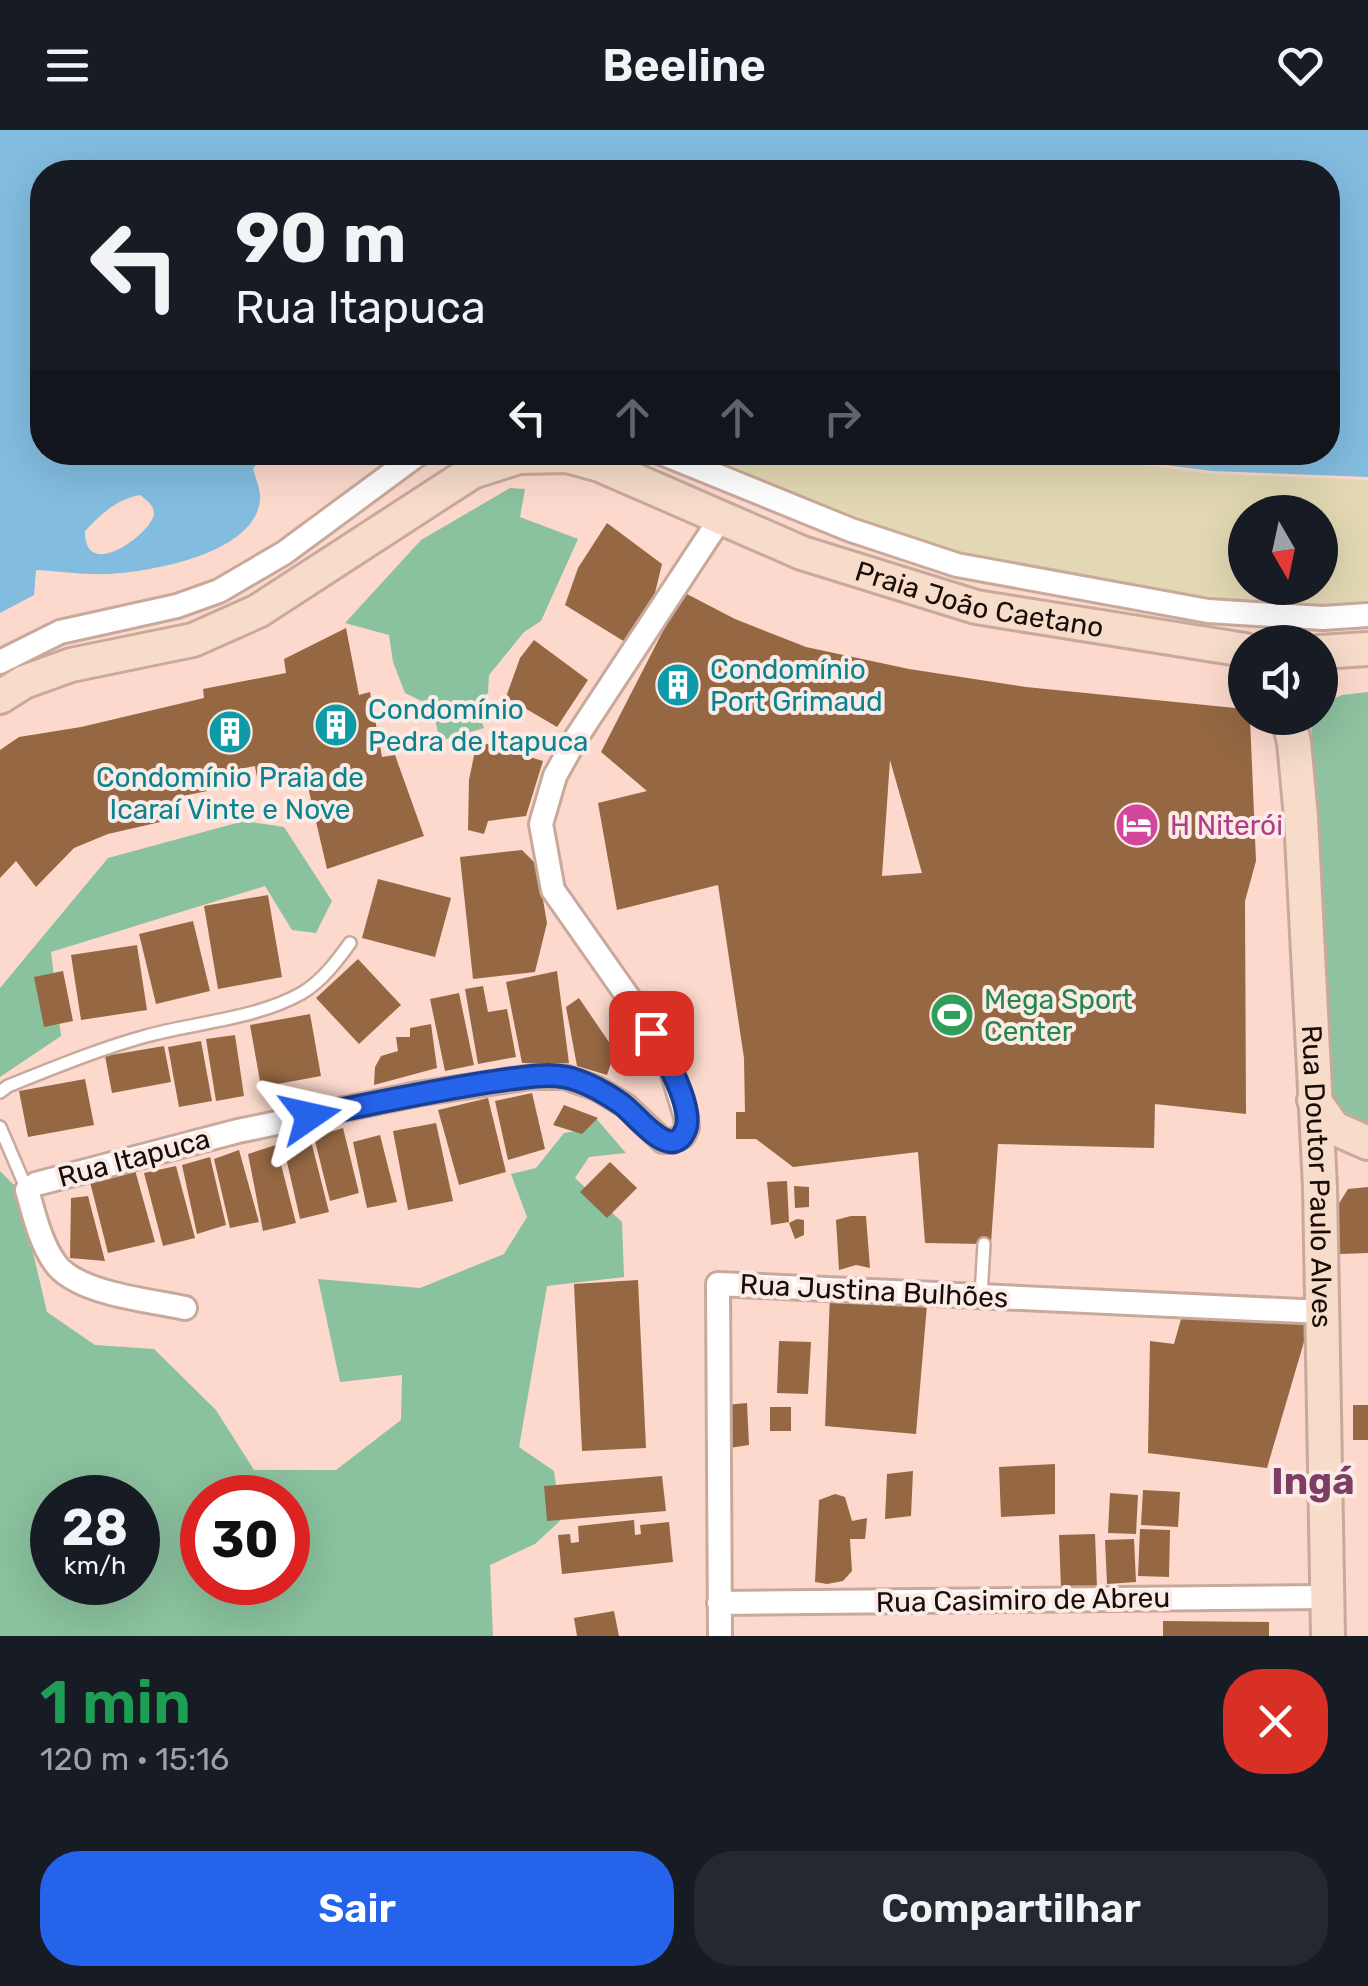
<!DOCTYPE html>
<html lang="pt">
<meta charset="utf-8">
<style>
:root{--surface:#171b24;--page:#242831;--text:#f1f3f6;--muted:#9ea1a6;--accent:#2563eb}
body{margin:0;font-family:Rubik,sans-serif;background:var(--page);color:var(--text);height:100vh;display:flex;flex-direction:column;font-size:38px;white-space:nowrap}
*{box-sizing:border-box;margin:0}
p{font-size:32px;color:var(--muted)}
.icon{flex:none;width:55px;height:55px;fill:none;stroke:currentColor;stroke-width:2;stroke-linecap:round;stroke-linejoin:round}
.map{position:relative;height:1506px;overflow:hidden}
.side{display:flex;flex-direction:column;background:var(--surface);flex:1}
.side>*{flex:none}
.hud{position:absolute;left:30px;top:30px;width:1310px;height:305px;border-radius:40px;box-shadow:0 10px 40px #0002;background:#171b24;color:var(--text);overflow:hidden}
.needle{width:65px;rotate:171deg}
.fabs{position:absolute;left:1228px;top:365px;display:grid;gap:20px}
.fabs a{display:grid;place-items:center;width:110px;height:110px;border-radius:50%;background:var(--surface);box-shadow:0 10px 40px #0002;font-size:50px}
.speed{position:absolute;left:30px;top:1345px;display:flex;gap:20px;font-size:50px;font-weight:700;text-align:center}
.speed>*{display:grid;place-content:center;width:130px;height:130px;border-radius:50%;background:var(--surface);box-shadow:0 10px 40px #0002;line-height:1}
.speed small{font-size:25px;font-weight:400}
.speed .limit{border:15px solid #d22;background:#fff;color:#111}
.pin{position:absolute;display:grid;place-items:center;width:85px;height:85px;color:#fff;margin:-42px;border-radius:20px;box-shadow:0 5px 15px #0006}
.me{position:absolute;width:110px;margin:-55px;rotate:79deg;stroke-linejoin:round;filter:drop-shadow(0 0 8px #0008)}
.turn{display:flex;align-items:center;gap:35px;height:210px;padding:0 40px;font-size:45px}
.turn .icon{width:130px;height:130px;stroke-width:2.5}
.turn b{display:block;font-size:70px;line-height:85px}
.lanes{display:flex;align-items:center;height:95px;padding:0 40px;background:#0003;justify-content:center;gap:50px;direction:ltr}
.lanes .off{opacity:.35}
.round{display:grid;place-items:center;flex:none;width:105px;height:105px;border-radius:40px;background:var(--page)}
.overview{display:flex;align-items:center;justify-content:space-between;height:170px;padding:0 40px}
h1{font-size:60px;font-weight:600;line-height:75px;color:#1e9e55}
.button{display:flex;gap:20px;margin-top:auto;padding:20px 40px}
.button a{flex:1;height:115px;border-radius:40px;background:var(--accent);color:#fff;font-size:40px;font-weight:600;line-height:115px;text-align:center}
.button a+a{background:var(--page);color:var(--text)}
header{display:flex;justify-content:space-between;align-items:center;height:130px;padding:0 40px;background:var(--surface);font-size:45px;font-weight:600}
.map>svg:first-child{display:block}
.green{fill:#8fc2a1}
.forest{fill:#8ac19e;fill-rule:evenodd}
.sand{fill:#e2d8b3;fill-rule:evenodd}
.water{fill:#82bcdf;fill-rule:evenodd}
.building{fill:#956843;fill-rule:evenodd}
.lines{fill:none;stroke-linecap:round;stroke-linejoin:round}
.lane-casing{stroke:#caa99d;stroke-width:16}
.street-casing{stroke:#caa99d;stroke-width:28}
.secondary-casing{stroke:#caa99d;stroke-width:38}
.lane{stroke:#fff;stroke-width:11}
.street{stroke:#fff;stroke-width:22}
.secondary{stroke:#f6dcc9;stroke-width:32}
.route-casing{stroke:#184099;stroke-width:25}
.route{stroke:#2563eb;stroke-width:18}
.labels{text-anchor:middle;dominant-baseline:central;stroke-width:8;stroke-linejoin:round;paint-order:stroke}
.street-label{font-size:28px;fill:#190d09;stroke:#faebe6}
.culture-label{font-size:28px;fill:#0d838f;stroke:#faebe6;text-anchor:start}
.hotel-label{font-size:28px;fill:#b23c85;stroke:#faebe6;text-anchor:start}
.leisure-label{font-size:28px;fill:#27864d;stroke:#faebe6;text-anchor:start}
.district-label{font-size:38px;font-weight:bold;fill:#7c3e65;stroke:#faebe6}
</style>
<header><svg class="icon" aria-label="menu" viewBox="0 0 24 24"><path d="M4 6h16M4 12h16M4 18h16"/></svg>Beeline<svg class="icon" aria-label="heart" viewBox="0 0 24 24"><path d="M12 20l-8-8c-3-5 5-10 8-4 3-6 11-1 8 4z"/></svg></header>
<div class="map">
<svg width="1368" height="1506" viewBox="0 0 1368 1506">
<rect width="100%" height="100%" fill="#fcd9cc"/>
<!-- green -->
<path class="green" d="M1368,562V1000L1343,993L1331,967L1311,594L1315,588H1320L1322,574L1342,565Z"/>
<!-- forest -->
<path class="forest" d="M510,358L525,359L520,387L578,409L541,491L524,502L489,545L488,563L475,576L484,598L440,611L432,576L405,563L393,532L389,505L345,493L421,410Z
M244,691L284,697L332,771L316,803L292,800L265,756L51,822L61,906L0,947V858L108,728Z
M594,986L626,1023L589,1027L575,1048L622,1092L624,1147L547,1156L519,1317L554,1341L561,1390L535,1414L490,1435L493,1506H0V1041L18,1059L47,1182L95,1215L154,1219L216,1280L254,1340H336L401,1290L402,1245L340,1252L318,1149L420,1158L504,1124L527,1087L511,1044L536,1038L564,1003L584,1000ZM52,1368H138V1452H52ZM202,1368H288V1452H202Z"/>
<!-- sand -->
<path class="sand" d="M1041,322L1213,344L1368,350V485L1322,487L957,434L660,323ZM1245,382H1320V458H1245Z"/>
<!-- water -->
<path class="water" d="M0,0H1368V347L1212,341L1073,323L1328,322V42H42V322L264,323L253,339C256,349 261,361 260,370C255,424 149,442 107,444C83,445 59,441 36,440L34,465L0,483ZM140,365C146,370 153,374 154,383C154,402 84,454 85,401C101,384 117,369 140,365Z"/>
<!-- building -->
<path class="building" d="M607,393L662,434L655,463L625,512L565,475L578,438Z
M683,462L735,489L806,517L909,539L1026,557L1245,579V588H1250L1256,731L1245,771L1246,984L1155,974L1154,1018L998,1014L991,1113L984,1114L925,1113L918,1022L793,1037L756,1009H736V982H745L744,928L718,755L617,780L598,673L647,661L601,622ZM890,630L922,743L882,746Z
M346,498L359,565L370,562L382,627L395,625L424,706L327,739L305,644L258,653L255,636L219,643L222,658L178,667L182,687L108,704L74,718L36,757L16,731L0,748V620L19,607L81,597L204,568L203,559L286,543L284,529Z
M534,510L588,550L557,597L506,567L520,528Z
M477,611L543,631L526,686L488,691L484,704L468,700L469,650Z
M522,720L537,735L547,793L535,842L473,849L460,727Z
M378,749L451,768L435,827L362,808Z
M268,765L282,847L218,859L204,776Z
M193,791L210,861L156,874L139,804Z
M137,815L147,880L81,890L71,825Z
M358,829L401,875L359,914L316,868Z
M63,841L73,891L44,897L34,847Z
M557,841L569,933H522L506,852Z
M483,856L488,882L507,879L516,927L478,934L465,859Z
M459,863L474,935L445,941L430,869Z
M579,868L615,921L607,945L577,936L566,877Z
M310,884L321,946L261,957L250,895Z
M431,894L437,938L374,955L375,937L381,926L398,921L396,907H410V898Z
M235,905L244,966L216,971L206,909Z
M201,911L212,971L179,977L168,917Z
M164,916L171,952L112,963L105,926Z
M85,949L94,995L28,1007L19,961Z
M532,963L545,1019L508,1030L495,971Z
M488,968L506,1042L459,1055L438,980Z
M564,975L598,988L582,1004L553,995Z
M436,993L453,1071L408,1080L393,1001Z
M343,998L359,1063L330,1071L314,1007Z
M380,1005L397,1072L367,1078L353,1012Z
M311,1011L329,1082L300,1089L284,1019Z
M276,1015L296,1093L263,1101L248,1024Z
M239,1020L259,1092L230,1098L214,1029Z
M210,1027L226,1095L197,1104L182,1035Z
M610,1032L637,1058L607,1088L580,1062Z
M176,1036L195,1108L163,1116L144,1043Z
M135,1040L155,1112L108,1123L90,1052Z
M787,1051L789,1092L771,1095L767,1052Z
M794,1056L809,1057V1077L795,1078Z
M1368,1057V1123L1339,1124L1338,1075L1348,1059Z
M88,1066L105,1131L70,1128L71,1068Z
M851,1086H866L870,1138L856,1135L839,1140L836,1090Z
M797,1089L804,1090V1105L795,1109L789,1093Z
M638,1150L646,1318L582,1321L574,1154Z
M830,1165L850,1166L851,1173L927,1175L916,1304L825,1296Z
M1183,1182L1311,1188L1267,1338L1148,1323L1150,1211L1174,1214Z
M779,1211L811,1212L808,1264L777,1263Z
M747,1273L749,1315L723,1319L725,1275Z
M1353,1275H1368V1310H1353Z
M770,1277H791V1301H770Z
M1055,1334V1384L1001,1387L999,1337Z
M913,1341L911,1386L885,1389L887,1344Z
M662,1346L666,1381L547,1391L544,1356Z
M1143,1360L1180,1362L1178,1397L1141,1395Z
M1110,1363L1138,1365L1136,1404L1108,1403Z
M835,1364L845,1367L852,1391L867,1388L866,1400L865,1409H850L852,1441L843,1451L827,1454L815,1452L819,1370Z
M634,1390L635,1405L641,1404L640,1395L669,1392L673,1432L562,1444L558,1405L570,1404L571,1413L579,1412L578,1396Z
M1140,1399L1170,1400L1169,1447L1138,1446Z
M1095,1404L1097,1458L1061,1459L1059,1405Z
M1134,1409L1136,1452L1107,1454L1105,1410Z
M614,1481L619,1506H577L574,1488Z
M1163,1491L1269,1492V1506H1163Z"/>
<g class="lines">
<defs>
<path id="lane" d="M0,962L8,956C53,938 99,919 146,906C197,892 256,889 302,863C322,851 337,831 350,813
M0,997L27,1060
M981,1166L984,1114"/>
<path id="street" d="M659,322L851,400L957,435L1208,481L1323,488L1368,485
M0,532L60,502L177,476L219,461L284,423L421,322
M185,1178C149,1170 77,1164 55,1133C40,1112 34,1084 27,1060L36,1054L238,1001L417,964L531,947H565L596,958L625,975L663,1011H672L683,1006L687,998L686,987L670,935L631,871L553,760L541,694L555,646L576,608L722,386
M719,1473L1327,1467
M720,1506L718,1154L1323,1182"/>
<g id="secondary">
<path d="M1320,522L1368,519"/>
<path id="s1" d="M0,567L24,552L71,535L193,510L258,481L472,342L519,327L567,326L600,335L802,423L976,477L1245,520"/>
<path id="s2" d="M1288,588L1294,612L1301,687L1320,1057L1328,1506"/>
<path d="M1314,970L1334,998L1368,1013"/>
</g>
</defs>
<!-- lane casing -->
<use href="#lane" class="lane-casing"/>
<!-- street casing -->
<use href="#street" class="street-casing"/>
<!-- secondary casing -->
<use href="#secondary" class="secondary-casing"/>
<!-- lane -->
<use href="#lane" class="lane"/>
<!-- street -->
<use href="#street" class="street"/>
<!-- secondary -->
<use href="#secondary" class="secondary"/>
</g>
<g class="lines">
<defs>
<path id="route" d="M310,986C372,974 434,960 497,951C519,948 544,943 565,947C585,951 604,962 620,973C634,981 670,1034 685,1001C696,979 663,923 651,903"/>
</defs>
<!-- route casing -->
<use href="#route" class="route-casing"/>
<!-- route -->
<use href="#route" class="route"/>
</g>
<!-- icons -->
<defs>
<symbol id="building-disc" viewBox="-11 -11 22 22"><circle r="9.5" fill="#0f9aa8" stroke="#faebe6"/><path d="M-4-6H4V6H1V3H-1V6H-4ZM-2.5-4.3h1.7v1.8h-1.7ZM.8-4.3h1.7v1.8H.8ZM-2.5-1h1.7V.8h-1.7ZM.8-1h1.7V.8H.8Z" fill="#fff"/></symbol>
<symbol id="hotel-disc" viewBox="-11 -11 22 22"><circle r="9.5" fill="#d1479c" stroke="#faebe6"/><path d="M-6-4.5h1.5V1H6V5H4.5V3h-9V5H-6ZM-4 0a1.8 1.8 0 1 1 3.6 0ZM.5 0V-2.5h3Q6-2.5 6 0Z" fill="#fff"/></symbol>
<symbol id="stadium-disc" viewBox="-11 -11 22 22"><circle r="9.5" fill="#2e9e5b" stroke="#faebe6"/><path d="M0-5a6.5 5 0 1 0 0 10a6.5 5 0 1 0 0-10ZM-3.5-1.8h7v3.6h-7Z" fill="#fff"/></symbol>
</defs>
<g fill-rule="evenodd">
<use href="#building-disc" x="653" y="530" width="50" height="50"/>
<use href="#building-disc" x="311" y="570" width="50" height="50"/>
<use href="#building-disc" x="205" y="577" width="50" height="50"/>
<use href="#hotel-disc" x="1112" y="670" width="50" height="50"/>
<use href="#stadium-disc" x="927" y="860" width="50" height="50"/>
</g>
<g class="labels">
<!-- street labels -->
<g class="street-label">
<text stroke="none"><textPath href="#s1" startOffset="1065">Praia João Caetano</textPath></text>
<text transform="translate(134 1028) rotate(-15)">Rua Itapuca</text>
<text stroke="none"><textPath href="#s2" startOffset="460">Rua Doutor Paulo Alves</textPath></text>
<text transform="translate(874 1161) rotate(3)">Rua Justina Bulhões</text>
<text transform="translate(1023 1470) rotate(-1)">Rua Casimiro de Abreu</text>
</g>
<!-- culture labels -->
<g class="culture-label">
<text x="710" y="539">Condomínio<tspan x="710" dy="32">Port Grimaud</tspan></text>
<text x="368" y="579">Condomínio<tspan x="368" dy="32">Pedra de Itapuca</tspan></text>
<text x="230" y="647" text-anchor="middle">Condomínio Praia de<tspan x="230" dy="32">Icaraí Vinte e Nove</tspan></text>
</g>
<!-- hotel labels -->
<g class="hotel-label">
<text x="1170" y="695">H Niterói</text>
</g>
<!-- leisure labels -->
<g class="leisure-label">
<text x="984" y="869">Mega Sport<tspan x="984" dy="32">Center</tspan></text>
</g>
<!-- district labels -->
<g class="district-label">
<text x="1313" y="1351">Ingá</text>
</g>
</g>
</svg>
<div class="fabs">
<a><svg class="needle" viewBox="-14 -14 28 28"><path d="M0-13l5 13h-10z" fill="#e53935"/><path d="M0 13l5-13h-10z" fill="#9ea1a6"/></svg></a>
<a><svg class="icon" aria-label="sound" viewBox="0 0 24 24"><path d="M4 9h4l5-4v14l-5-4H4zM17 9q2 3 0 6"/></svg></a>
</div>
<div class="speed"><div>28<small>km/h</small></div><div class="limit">30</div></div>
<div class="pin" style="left:651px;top:903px;background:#d93025"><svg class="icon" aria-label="arrive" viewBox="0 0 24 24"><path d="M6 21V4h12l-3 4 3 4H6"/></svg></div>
<svg class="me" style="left:310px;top:986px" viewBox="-20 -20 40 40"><path d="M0-17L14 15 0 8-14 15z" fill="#2563eb" stroke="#fff" stroke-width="4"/></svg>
<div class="hud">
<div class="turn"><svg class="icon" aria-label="left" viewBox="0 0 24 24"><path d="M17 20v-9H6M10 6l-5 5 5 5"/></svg><div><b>90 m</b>Rua Itapuca</div></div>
<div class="lanes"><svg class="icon" aria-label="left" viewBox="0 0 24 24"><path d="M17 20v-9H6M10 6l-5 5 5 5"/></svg><svg class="icon off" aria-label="ahead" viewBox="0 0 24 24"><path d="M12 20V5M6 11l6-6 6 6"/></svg><svg class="icon off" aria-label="ahead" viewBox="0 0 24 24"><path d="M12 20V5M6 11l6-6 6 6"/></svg><svg class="icon off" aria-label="right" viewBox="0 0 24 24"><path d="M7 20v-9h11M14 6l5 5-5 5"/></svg></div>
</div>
</div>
<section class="side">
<div class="overview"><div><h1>1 min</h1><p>120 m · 15:16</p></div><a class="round" style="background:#d93025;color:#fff"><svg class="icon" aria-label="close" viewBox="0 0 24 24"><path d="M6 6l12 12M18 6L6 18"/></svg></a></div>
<div class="button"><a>Sair</a><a>Compartilhar</a></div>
</section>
